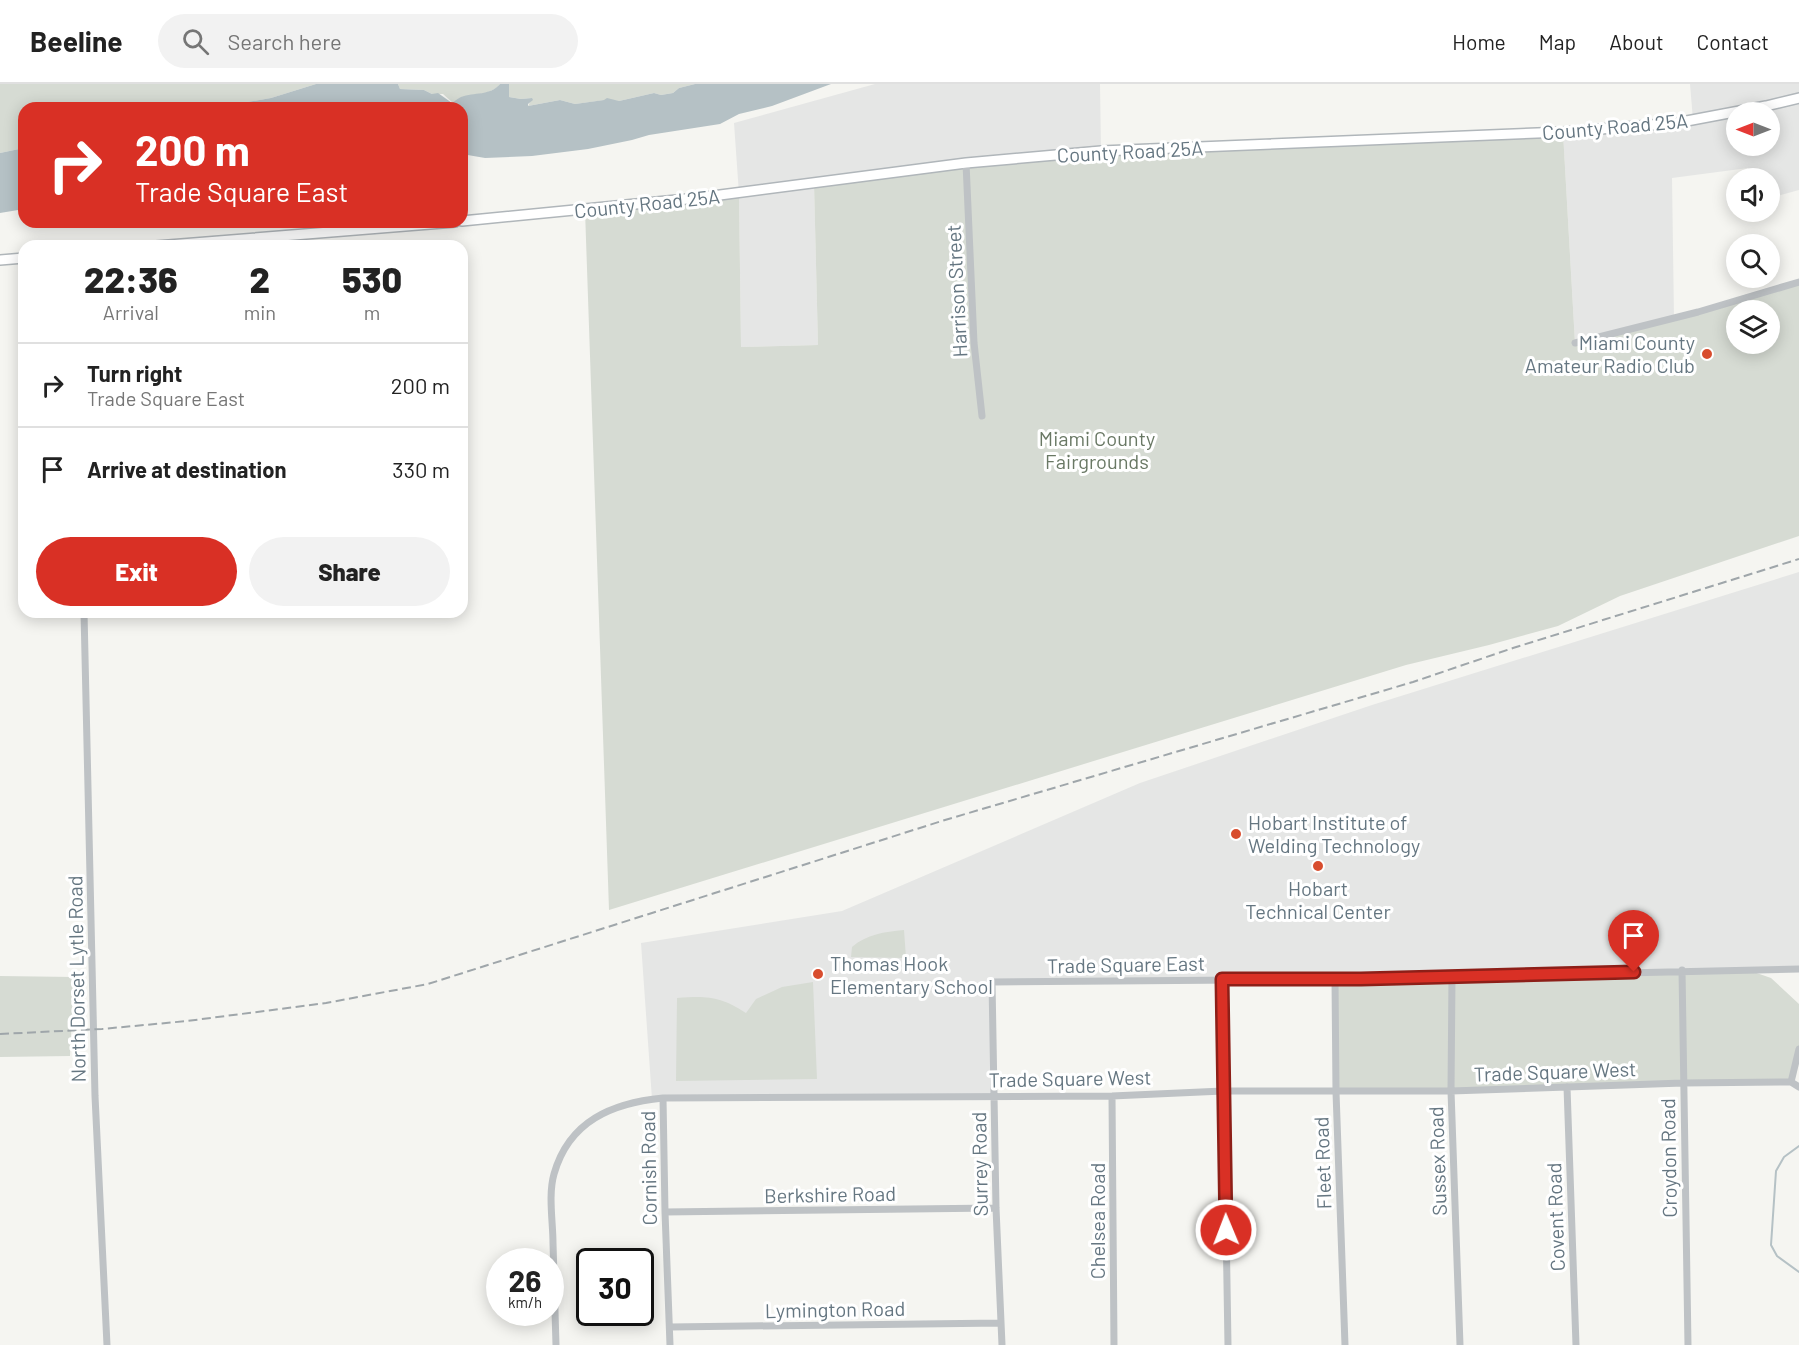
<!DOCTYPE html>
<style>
:root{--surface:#fff;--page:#f2f2f2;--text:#222;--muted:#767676;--line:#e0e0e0;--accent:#d93025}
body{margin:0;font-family:Barlow,sans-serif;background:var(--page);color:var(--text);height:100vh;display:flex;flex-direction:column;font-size:22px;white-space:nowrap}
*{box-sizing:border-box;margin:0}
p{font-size:20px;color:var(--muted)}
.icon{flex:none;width:33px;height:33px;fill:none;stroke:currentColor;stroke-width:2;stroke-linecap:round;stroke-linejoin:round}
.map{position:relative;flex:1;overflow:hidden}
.side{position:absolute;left:18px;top:156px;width:450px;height:378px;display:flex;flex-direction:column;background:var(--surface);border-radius:18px;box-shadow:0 3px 15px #0003}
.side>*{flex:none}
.hud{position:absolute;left:18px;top:18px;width:450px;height:126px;border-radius:18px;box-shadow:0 3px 15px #0003;background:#d93025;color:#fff;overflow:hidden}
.needle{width:39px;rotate:270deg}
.buttons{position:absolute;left:1726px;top:18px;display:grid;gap:12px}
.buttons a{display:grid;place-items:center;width:54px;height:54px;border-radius:50%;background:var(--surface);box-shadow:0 3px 15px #0003;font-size:30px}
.speed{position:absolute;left:486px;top:1164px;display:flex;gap:12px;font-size:30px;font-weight:700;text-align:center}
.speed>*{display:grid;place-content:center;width:78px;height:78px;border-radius:50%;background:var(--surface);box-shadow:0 3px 15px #0003;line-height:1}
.speed small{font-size:15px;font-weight:400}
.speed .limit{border:3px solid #111;border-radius:9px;background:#fff;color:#111}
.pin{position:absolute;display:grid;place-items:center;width:51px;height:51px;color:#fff;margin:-62px -26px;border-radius:50% 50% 50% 0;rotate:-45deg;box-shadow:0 0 6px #0007}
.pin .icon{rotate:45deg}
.me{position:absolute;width:66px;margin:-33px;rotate:359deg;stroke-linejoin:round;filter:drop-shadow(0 0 4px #0008)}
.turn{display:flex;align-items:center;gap:21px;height:126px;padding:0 18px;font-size:27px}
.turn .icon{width:78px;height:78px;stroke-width:2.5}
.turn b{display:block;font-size:42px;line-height:51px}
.eta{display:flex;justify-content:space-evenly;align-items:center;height:102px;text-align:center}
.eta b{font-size:36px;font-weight:800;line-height:42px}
.action{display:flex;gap:12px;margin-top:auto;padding:12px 18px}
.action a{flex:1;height:69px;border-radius:36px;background:var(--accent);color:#fff;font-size:24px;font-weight:800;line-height:69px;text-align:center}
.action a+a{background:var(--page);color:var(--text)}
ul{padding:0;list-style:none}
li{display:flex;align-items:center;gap:18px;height:84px;padding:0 18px;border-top:2px solid var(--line)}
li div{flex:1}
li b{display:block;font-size:22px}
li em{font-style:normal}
header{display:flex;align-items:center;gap:36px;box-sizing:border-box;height:84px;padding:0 30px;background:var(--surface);border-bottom:2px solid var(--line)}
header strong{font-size:28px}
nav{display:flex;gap:33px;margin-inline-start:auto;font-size:21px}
.search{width:420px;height:54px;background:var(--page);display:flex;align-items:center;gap:15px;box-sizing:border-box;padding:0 21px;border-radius:33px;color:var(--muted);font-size:22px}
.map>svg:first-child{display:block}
.built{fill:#e5e6e5;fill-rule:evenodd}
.green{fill:#d6dbd3;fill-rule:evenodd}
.water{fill:#b5c1c5}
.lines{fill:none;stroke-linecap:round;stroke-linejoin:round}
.stream{stroke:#b5c1c5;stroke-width:2}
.secondary-casing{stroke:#b0b6ba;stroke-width:12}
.minor{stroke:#bec2c5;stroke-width:7}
.secondary{stroke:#fff;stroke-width:9}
.rail{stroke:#9fa6aa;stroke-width:2;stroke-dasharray:9 4.5;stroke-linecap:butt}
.route-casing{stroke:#8d1f18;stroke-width:15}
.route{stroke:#d93025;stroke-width:10}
.poi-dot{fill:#d84d2e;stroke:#fff;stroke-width:2}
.labels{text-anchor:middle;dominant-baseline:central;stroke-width:6;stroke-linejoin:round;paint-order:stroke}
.street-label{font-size:20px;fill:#657681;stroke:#fff}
.poi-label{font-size:20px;fill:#657681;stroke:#fff;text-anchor:start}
.park-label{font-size:20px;fill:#697864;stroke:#fff}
</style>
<header>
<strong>Beeline</strong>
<div class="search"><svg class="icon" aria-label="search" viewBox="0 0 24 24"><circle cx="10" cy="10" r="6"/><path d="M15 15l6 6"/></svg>Search here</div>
<nav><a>Home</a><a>Map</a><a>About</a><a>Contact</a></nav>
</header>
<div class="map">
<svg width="1799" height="1261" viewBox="0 0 1799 1261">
<rect width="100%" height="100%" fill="#f5f5f1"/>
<!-- built -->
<path class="built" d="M875,0H1100L1101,67L814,100L818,261L741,263L739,110L734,39Z
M1690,0H1799V106L1770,114V94H1749L1748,84L1672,94L1674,234L1575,259L1563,48L1693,36ZM1737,28H1770V62H1737Z
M1799,488V885L993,898L994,1011L652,1015L641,859L842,827L1140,699L1372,621Z"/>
<!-- green -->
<path class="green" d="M0,0H316L271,14L213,24H24V64L0,69Z
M398,0H500C489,14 466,8 453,19L443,10H432L424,6L400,5Z
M509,0H695L679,4L673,9L661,11L654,9L619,17L605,16L575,20L560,16L528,22L532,14L521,15L509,13Z
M1563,48L1575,259L1799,198V452L1620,512L1558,542L1489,561L1406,581L609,826L585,126L739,110L741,263L818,261L814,100L1101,67ZM1737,226H1770V260H1737Z
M904,846L906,874L851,873L852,863C867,850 884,848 904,846Z
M1745,885L1771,894L1799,920V965L1791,998L1336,1008L1335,895Z
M0,892L74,893L70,972L0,973Z
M813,898L817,995L676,997L677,914C708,912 719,912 746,929L756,915L782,903Z"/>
<!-- water -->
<path class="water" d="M316,0H398L400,5L424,6L432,10L438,9L452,19C455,17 457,15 461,13C474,8 490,12 500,0H509V13L521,15L532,14L533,16L528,20V22L560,16L575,20L604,16L607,14L619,17L654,9L661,11L673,9L679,4L695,0H831L772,22L739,30L720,40L649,51L632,56L588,65L532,72L485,74L462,70V24H213L271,14Z
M24,64V125L0,129V69Z"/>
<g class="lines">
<!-- stream -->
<path class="stream" d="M1799,1062L1784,1073L1776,1087L1771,1161L1777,1172L1799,1188"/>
<defs>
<path id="secondary" d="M462,137L697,114L966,79L1101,67L1563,48L1676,39L1766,22L1799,14
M156,162L455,138
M0,176L24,174"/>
</defs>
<!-- secondary casing -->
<use href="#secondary" class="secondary-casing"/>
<!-- minor -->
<path class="minor" d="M966,79L974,259L982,332
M1575,259L1698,228L1799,198
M84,528L95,1012L107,1261
M1682,886L1688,1261
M1452,893L1451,1007L1460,1261
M1222,895L1228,1261
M1335,895L1336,1008L1345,1261
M1791,998L1799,965
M1791,998L1799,1003
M1567,1003L1576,1261
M1112,1012L1114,1261
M663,1014L665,1128L670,1261
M665,1128L996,1124
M670,1243L1001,1239
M556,1261C555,1227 554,1193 553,1159C553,1138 548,1111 554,1090C569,1037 612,1019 663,1014L1112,1012L1223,1007H1451L1683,999L1791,998
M1002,1261L996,1124L992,898L1361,895L1799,885"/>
<!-- secondary -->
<use href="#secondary" class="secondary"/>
<!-- rail -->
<path class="rail" d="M0,950L102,945L187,937L326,919L428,900L945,736L1413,598L1513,564L1799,475"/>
</g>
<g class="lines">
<defs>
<path id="route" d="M1226,1146L1222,895H1361L1634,888"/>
</defs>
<!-- route casing -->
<use href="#route" class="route-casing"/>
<!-- route -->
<use href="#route" class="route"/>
</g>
<!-- markers -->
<g class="poi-dot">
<circle cx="1707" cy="270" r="6"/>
<circle cx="1236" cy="750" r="6"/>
<circle cx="1318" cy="782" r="6"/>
<circle cx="818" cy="890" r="6"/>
</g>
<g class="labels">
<!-- street labels -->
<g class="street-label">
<text transform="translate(1615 42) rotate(-5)">County Road 25A</text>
<text transform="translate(1130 67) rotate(-3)">County Road 25A</text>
<text transform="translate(647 119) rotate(-6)">County Road 25A</text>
<text transform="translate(956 207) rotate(-93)">Harrison Street</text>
<text transform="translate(1126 880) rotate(-1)">Trade Square East</text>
<text transform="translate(76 895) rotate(-91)">North Dorset Lytle Road</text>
<text transform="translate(1555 987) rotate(-2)">Trade Square West</text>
<text transform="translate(1070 994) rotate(-1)">Trade Square West</text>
<text transform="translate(1668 1074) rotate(-91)">Croydon Road</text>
<text transform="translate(1437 1077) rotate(-92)">Sussex Road</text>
<text transform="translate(1322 1079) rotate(-92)">Fleet Road</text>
<text transform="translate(979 1080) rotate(-91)">Surrey Road</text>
<text transform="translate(648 1084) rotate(-91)">Cornish Road</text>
<text transform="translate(830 1110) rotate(-1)">Berkshire Road</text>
<text transform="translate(1555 1133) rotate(-92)">Covent Road</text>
<text transform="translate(1097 1137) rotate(-90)">Chelsea Road</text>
<text transform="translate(835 1225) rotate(-1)">Lymington Road</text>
</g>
<!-- poi labels -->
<g class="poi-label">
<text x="1695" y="258" text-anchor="end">Miami County<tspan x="1695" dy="23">Amateur Radio Club</tspan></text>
<text x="1248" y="738">Hobart Institute of<tspan x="1248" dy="23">Welding Technology</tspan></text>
<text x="1318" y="804" text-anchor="middle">Hobart<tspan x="1318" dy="23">Technical Center</tspan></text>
<text x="830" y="879">Thomas Hook<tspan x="830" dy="23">Elementary School</tspan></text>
</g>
<!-- park labels -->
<g class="park-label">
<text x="1097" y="354">Miami County<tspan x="1097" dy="23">Fairgrounds</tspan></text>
</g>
</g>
</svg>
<div class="buttons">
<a><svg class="needle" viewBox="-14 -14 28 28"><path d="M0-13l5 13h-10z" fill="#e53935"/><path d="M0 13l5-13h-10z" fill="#767676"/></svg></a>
<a><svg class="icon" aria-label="sound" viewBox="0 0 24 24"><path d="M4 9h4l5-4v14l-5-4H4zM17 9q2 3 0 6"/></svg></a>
<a><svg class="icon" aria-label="search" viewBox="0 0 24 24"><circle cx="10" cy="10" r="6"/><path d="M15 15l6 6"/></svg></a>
<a><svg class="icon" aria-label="layers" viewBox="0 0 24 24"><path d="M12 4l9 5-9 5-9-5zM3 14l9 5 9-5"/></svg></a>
</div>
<div class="speed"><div>26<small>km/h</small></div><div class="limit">30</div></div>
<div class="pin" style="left:1634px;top:888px;background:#d93025"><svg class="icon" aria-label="arrive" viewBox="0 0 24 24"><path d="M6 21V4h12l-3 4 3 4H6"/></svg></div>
<svg class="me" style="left:1226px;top:1146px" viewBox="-20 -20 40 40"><circle r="17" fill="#d93025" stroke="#fff" stroke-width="3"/><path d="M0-11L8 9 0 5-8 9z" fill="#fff"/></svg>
<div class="hud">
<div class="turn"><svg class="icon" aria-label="right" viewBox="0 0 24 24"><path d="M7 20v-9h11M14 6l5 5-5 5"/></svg><div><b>200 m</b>Trade Square East</div></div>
</div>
<section class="side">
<div class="eta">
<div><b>22:36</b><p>Arrival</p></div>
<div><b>2</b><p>min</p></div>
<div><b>530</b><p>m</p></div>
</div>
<ul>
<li><svg class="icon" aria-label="right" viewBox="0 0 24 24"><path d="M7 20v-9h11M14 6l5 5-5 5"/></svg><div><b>Turn right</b><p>Trade Square East</p></div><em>200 m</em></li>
<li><svg class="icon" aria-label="arrive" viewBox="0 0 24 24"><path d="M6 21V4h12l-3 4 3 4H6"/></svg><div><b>Arrive at destination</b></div><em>330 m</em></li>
</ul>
<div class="action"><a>Exit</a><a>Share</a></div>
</section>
</div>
